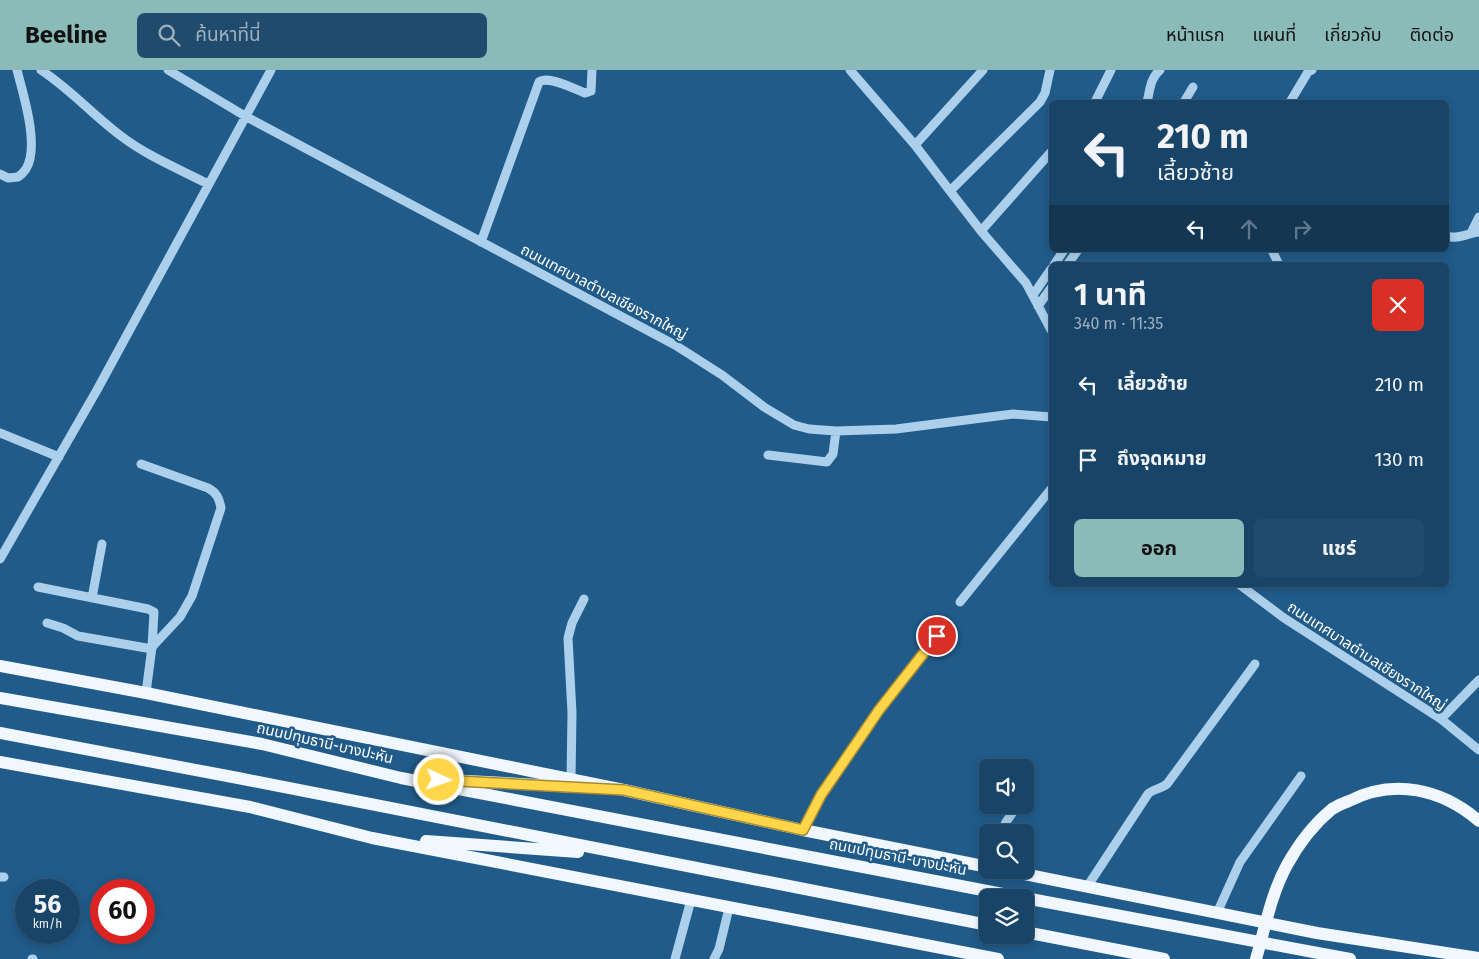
<!DOCTYPE html>
<html lang="th">
<meta charset="utf-8">
<style>
:root{--surface:#184467;--page:#214b6d;--text:#f1f3f6;--muted:#9fb0c0;--line:#365c7b;--accent:#8bbbb9}
body{margin:0;font-family:"Fira Sans","Noto Sans Thai",sans-serif;background:var(--page);color:var(--text);height:100vh;display:flex;flex-direction:column;font-size:19px;white-space:nowrap}
*{box-sizing:border-box;margin:0}
p{font-size:16px;color:var(--muted)}
.icon{flex:none;width:28px;height:28px;fill:none;stroke:currentColor;stroke-width:2;stroke-linecap:round;stroke-linejoin:round}
.map{position:relative;flex:1;overflow:hidden}
.panel{position:absolute;left:1049px;top:192px;width:400px;height:325px;display:flex;flex-direction:column;background:var(--surface);border-radius:8px;box-shadow:0 2px 8px #0003,0 0 0 1px var(--line)}
.panel>*{flex:none}
.guide{position:absolute;left:1049px;top:30px;width:400px;height:152px;border-radius:8px;box-shadow:0 2px 8px #0003,0 0 0 1px var(--line);background:#184467;color:var(--text);overflow:hidden}
.tools{position:absolute;left:979px;top:689px;display:grid;gap:10px}
.tools a{display:grid;place-items:center;width:55px;height:55px;border-radius:8px;background:var(--surface);box-shadow:0 2px 8px #0003,0 0 0 1px var(--line);font-size:25px}
.speed{position:absolute;left:15px;top:809px;display:flex;gap:10px;font-size:25px;font-weight:700;text-align:center}
.speed>*{display:grid;place-content:center;width:65px;height:65px;border-radius:50%;background:var(--surface);box-shadow:0 2px 8px #0003,0 0 0 1px var(--line);line-height:1}
.speed small{font-size:12px;font-weight:400}
.speed .limit{border:8px solid #d22;background:#fff;color:#111}
.pin{position:absolute;display:grid;place-items:center;width:42px;height:42px;color:#fff;margin:-21px;border:2px solid #fff;border-radius:50%;box-shadow:0 1px 5px #0007}
.me{position:absolute;width:55px;margin:-28px;rotate:93deg;stroke-linejoin:round;filter:drop-shadow(0 0 4px #0008)}
.turn{display:flex;align-items:center;gap:18px;height:105px;padding:0 25px;font-size:22px}
.turn .icon{width:65px;height:65px;stroke-width:2.5}
.turn b{display:block;font-size:35px;line-height:42px}
.lanes{display:flex;align-items:center;height:48px;padding:0 25px;background:#0003;justify-content:center;gap:25px;direction:ltr}
.lanes .off{opacity:.35}
.round{display:grid;place-items:center;flex:none;width:52px;height:52px;border-radius:8px;background:var(--page)}
.summary{display:flex;align-items:center;justify-content:space-between;height:85px;padding:0 25px}
h1{font-size:30px;font-weight:700;line-height:38px}
.primary-button{display:flex;gap:10px;margin-top:auto;padding:10px 25px}
.primary-button a{flex:1;height:58px;border-radius:8px;background:var(--accent);color:#111;font-size:20px;font-weight:700;line-height:58px;text-align:center}
.primary-button a+a{background:var(--page);color:var(--text)}
ul{padding:0;list-style:none}
li{display:flex;align-items:center;gap:15px;height:75px;padding:0 25px}
li div{flex:1}
li b{display:block;font-size:19px}
li em{font-style:normal}
header{display:flex;align-items:center;gap:30px;box-sizing:border-box;height:70px;padding:0 25px;background:var(--accent);color:#111}
header strong{font-size:24px}
nav{display:flex;gap:28px;margin-inline-start:auto;font-size:18px}
.search{width:350px;height:45px;background:var(--page);display:flex;align-items:center;gap:12px;box-sizing:border-box;padding:0 18px;border-radius:8px;color:var(--muted);font-size:19px}
.map>svg:first-child{display:block}
.lines{fill:none;stroke-linecap:round;stroke-linejoin:round}
.minor{stroke:#acd0eb;stroke-width:9}
.major{stroke:#f0f7fe;stroke-width:12}
.major-bridge{stroke:#f0f7fe;stroke-width:12}
.route-casing{stroke:#a68a30;stroke-width:12}
.route{stroke:#ffd54a;stroke-width:9}
.labels{text-anchor:middle;dominant-baseline:central;stroke-width:5;stroke-linejoin:round;paint-order:stroke}
.street-label{font-size:15px;fill:#fff;stroke:#205b89}
</style>
<header>
<strong>Beeline</strong>
<div class="search"><svg class="icon" aria-label="search" viewBox="0 0 24 24"><circle cx="10" cy="10" r="6"/><path d="M15 15l6 6"/></svg>ค้นหาที่นี่</div>
<nav><a>หน้าแรก</a><a>แผนที่</a><a>เกี่ยวกับ</a><a>ติดต่อ</a></nav>
</header>
<div class="map">
<svg width="1479" height="889" viewBox="0 0 1479 889">
<rect width="100%" height="100%" fill="#205b89"/>
<g class="lines">
<!-- minor -->
<path class="minor" d="M41,0C70,19 93,45 121,66C147,86 179,99 208,114
M168,0L245,46L675,275L722,305L764,337L794,355L809,359L836,361L896,359L1013,344L1051,347
M850,0L915,75L950,121
M1050,0L1045,23L1040,32L950,121L981,161L1026,213L1051,260
M1095,32L1111,0
M1147,32C1150,21 1150,8 1160,0
M1184,32L1193,17
M1290,32L1308,2L1312,0
M915,75L983,0
M0,104L8,108L18,107C21,105 24,102 26,99C40,76 23,24 17,0
M981,161L1051,82
M1471,163L1479,147
M1446,166C1457,170 1468,163 1479,162
M481,172L539,12C549,5 574,19 585,23L591,21L592,0
M1272,180L1279,195
M1054,195L1064,180
M1067,195L1078,180
M1033,225L1051,199
M1038,236L1051,218
M0,363L59,387
M768,385L827,392L833,384L836,361
M141,394L208,418C217,423 219,428 221,438L192,526L180,547L152,577
M0,489L97,320L271,0
M1240,515L1284,548L1441,649L1479,680
M38,517L148,539L154,542L152,577L146,623
M92,528L102,474
M960,532L1051,419
M47,553L63,558L78,566L152,579
M1441,649L1479,610
M571,710L572,643L568,568L572,553L584,529
M803,760L821,725L879,640L937,566
M1002,762L1006,752L1018,735
M0,807H4
M1087,817L1148,724C1153,719 1161,719 1167,714L1255,594
M1217,843L1240,792L1301,706
M32,889H33
M675,889L691,830
M714,889L719,879L729,838"/>
<!-- major -->
<path class="major" d="M0,596L146,623L624,720L803,760L988,797
M0,628L262,674L401,708L1024,828
M0,663L238,708L988,855
M0,692L250,737L372,768L998,889
M449,710L576,717
M426,771L578,782
M1004,800L1317,863L1479,888
M1025,828L1350,889
M1025,862L1164,889"/>
<!-- major-bridge -->
<path class="major-bridge" d="M1256,889C1265,858 1271,824 1287,795C1298,775 1314,754 1332,739C1337,736 1343,733 1349,731C1394,708 1442,719 1479,751"/>
</g>
<g class="lines">
<defs>
<path id="route" d="M439,710L624,720L803,760L821,725L860,668L879,640L937,566"/>
</defs>
<!-- route casing -->
<use href="#route" class="route-casing"/>
<!-- route -->
<use href="#route" class="route"/>
</g>
<g class="labels">
<!-- street labels -->
<g class="street-label">
<text transform="translate(604 222) rotate(28)">ถนนเทศบาลตำบลเชียงรากใหญ่</text>
<text transform="translate(1367 586) rotate(33)">ถนนเทศบาลตำบลเชียงรากใหญ่</text>
<text transform="translate(325 673) rotate(13)">ถนนปทุมธานี-บางปะหัน</text>
<text transform="translate(898 787) rotate(11)">ถนนปทุมธานี-บางปะหัน</text>
</g>
</g>
</svg>
<div class="tools">
<a><svg class="icon" aria-label="sound" viewBox="0 0 24 24"><path d="M4 9h4l5-4v14l-5-4H4zM17 9q2 3 0 6"/></svg></a>
<a><svg class="icon" aria-label="search" viewBox="0 0 24 24"><circle cx="10" cy="10" r="6"/><path d="M15 15l6 6"/></svg></a>
<a><svg class="icon" aria-label="layers" viewBox="0 0 24 24"><path d="M12 4l9 5-9 5-9-5zM3 14l9 5 9-5"/></svg></a>
</div>
<div class="speed"><div>56<small>km/h</small></div><div class="limit">60</div></div>
<div class="pin" style="left:937px;top:566px;background:#d93025"><svg class="icon" aria-label="arrive" viewBox="0 0 24 24"><path d="M6 21V4h12l-3 4 3 4H6"/></svg></div>
<svg class="me" style="left:439px;top:710px" viewBox="-20 -20 40 40"><circle r="17" fill="#ffd54a" stroke="#fff" stroke-width="3"/><path d="M0-11L8 9 0 5-8 9z" fill="#fff"/></svg>
<div class="guide">
<div class="turn"><svg class="icon" aria-label="left" viewBox="0 0 24 24"><path d="M17 20v-9H6M10 6l-5 5 5 5"/></svg><div><b>210 m</b>เลี้ยวซ้าย</div></div>
<div class="lanes"><svg class="icon" aria-label="left" viewBox="0 0 24 24"><path d="M17 20v-9H6M10 6l-5 5 5 5"/></svg><svg class="icon off" aria-label="ahead" viewBox="0 0 24 24"><path d="M12 20V5M6 11l6-6 6 6"/></svg><svg class="icon off" aria-label="right" viewBox="0 0 24 24"><path d="M7 20v-9h11M14 6l5 5-5 5"/></svg></div>
</div>
<section class="panel">
<div class="summary"><div><h1>1 นาที</h1><p>340 m · 11:35</p></div><a class="round" style="background:#d93025;color:#fff"><svg class="icon" aria-label="close" viewBox="0 0 24 24"><path d="M6 6l12 12M18 6L6 18"/></svg></a></div>
<ul>
<li><svg class="icon" aria-label="left" viewBox="0 0 24 24"><path d="M17 20v-9H6M10 6l-5 5 5 5"/></svg><div><b>เลี้ยวซ้าย</b></div><em>210 m</em></li>
<li><svg class="icon" aria-label="arrive" viewBox="0 0 24 24"><path d="M6 21V4h12l-3 4 3 4H6"/></svg><div><b>ถึงจุดหมาย</b></div><em>130 m</em></li>
</ul>
<div class="primary-button"><a>ออก</a><a>แชร์</a></div>
</section>
</div>
